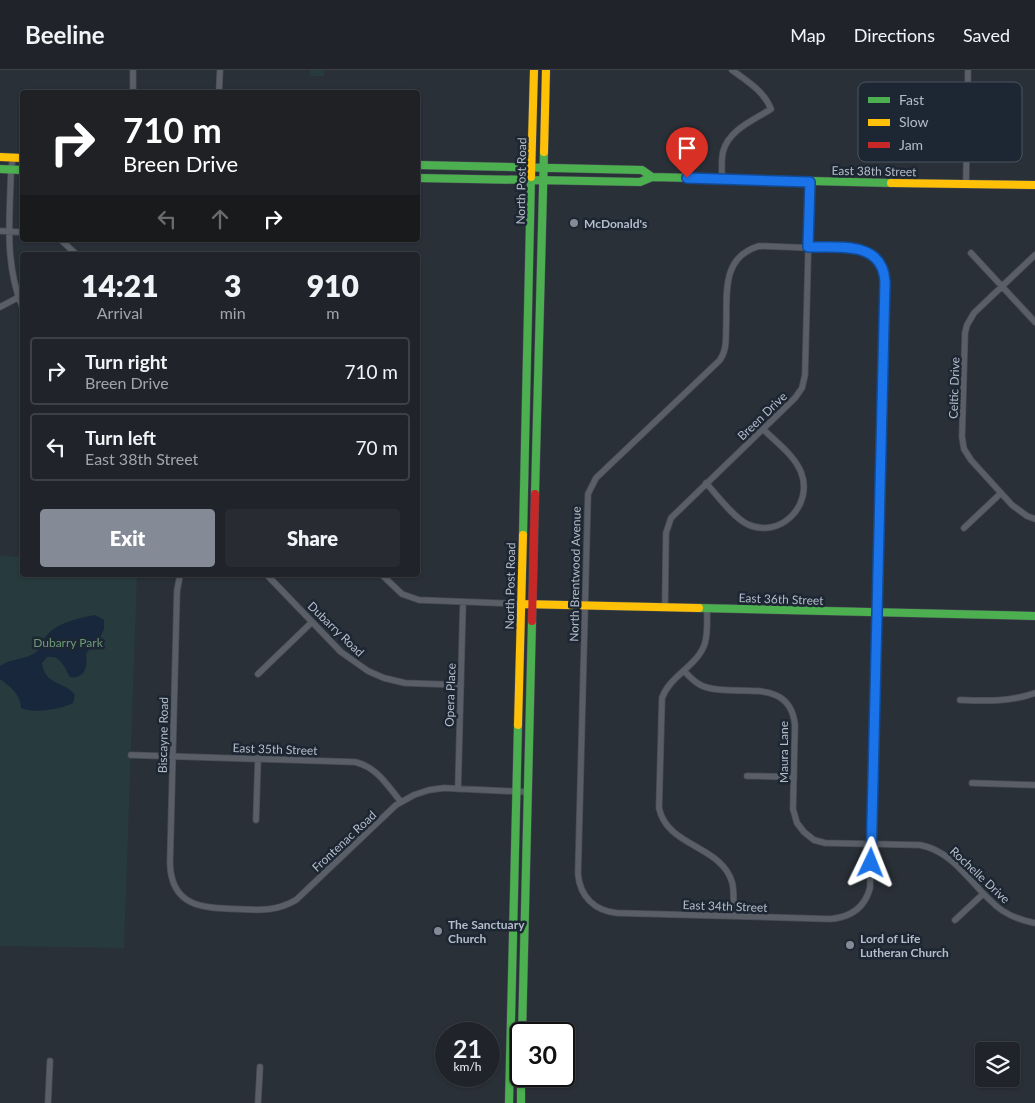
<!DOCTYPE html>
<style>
:root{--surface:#20242a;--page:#282c32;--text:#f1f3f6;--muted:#a2a4a8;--line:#3d4147;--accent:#848b96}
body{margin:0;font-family:Lato,sans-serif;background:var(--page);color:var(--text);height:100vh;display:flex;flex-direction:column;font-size:19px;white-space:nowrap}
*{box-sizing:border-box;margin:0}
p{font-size:16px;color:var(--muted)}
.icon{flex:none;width:28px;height:28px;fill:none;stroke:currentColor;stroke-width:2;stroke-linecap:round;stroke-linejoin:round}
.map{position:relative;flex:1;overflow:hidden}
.details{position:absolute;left:20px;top:182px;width:400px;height:325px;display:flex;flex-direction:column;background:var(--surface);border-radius:5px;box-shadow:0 1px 4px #0004,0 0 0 1px var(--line)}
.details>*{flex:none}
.banner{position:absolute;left:20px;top:20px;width:400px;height:152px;border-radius:5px;box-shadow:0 1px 4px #0004,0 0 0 1px var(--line);background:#202124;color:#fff;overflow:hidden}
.tools{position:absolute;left:975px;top:972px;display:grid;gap:10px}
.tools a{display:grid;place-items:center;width:45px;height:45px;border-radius:5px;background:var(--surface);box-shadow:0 1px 4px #0004,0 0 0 1px var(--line);font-size:25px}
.speed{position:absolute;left:435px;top:952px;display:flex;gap:10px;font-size:25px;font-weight:700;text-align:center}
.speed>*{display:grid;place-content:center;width:65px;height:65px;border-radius:50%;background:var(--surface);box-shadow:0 1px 4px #0004,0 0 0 1px var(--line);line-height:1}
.speed small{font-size:12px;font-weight:400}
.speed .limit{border:2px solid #111;border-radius:8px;background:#fff;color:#111}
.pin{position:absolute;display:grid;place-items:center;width:42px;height:42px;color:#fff;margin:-51px -21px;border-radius:50% 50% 50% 0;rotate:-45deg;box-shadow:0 0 5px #0007}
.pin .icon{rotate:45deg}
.me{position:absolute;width:55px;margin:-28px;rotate:2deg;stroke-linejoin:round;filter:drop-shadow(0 0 4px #0008)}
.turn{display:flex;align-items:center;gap:18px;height:105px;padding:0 20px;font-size:22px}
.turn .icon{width:65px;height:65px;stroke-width:2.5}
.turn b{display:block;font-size:35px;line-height:42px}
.lanes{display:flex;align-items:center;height:48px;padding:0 20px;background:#0003;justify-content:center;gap:25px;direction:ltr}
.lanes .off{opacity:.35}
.eta{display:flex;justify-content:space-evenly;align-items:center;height:85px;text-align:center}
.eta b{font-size:30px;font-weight:800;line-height:35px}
.primary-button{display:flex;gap:10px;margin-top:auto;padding:10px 20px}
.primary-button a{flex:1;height:58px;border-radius:5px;background:var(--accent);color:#fff;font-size:20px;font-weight:800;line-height:58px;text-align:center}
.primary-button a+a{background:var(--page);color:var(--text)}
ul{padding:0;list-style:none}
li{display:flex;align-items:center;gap:15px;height:68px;margin:0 10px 8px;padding:0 10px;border:2px solid var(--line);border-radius:5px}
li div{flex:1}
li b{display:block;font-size:19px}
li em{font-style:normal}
header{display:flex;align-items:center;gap:30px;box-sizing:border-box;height:70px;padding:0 25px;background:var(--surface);border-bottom:1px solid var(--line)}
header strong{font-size:24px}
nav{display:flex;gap:28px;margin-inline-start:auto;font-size:18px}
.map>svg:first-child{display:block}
.green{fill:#273a3e}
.water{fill:#19273c}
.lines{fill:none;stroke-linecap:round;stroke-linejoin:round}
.street-casing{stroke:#484c55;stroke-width:7}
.fast-casing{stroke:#484c55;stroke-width:9}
.slow-casing{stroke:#484c55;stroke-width:9}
.jam-casing{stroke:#484c55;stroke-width:9}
.street{stroke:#5a5e66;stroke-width:5.5}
.fast{stroke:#4caf50;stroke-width:8}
.slow{stroke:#ffc107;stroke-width:8}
.jam{stroke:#c62828;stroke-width:8}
.route-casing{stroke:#114b97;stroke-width:12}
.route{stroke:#1a73e8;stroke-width:9}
.poi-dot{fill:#848b96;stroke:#1d2633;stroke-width:2}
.labels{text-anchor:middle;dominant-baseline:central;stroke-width:5;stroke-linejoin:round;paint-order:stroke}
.street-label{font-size:12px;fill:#b4bcc9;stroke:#1d2633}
.poi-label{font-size:12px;font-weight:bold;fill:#b4bcc9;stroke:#1d2633;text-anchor:start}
.park-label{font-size:12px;fill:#6b9a76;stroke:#1d2633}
.key{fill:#1d2633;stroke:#4a5360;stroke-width:1}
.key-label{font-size:14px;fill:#b4bcc9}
</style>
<header>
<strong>Beeline</strong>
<nav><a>Map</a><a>Directions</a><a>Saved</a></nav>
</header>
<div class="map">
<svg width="1035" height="1033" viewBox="0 0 1035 1033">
<rect width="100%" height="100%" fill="#2a3038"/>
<!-- green -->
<path class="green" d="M310,0H324V6H310Z
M0,486L22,487V505H137L124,878L0,876Z"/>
<!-- water -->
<path class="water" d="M95,545L104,550V559L97,574L91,577L86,584C88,597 85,609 70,607C64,597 61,585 47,587L42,593C45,616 65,611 75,625L73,633C62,639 33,644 21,638C21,625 10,616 0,609V596C11,588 26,590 36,582C42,577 43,568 49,563C57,553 83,547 95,545Z"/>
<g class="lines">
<defs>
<path id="street" d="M133,22V0
M219,22L220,0
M13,88L11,99C10,146 4,192 22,236
M722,109C722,100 721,90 723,82C728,60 754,50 771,39C764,21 747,11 732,0
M966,114L968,0
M0,161L22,162
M61,170L77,185
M759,176L862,180C874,185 881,193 885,206L878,543L870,818C865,837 851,847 831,849L617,843C595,841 580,827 578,804L588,424L596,408L720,290C726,281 726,272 726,261C728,227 719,188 759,176Z
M971,183L1035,252
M1035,185L974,243L967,255L965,263L962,367L964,379L971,390L1012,435L1027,446L1035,449
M0,237L19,227
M706,413C717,425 733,447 747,454C780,470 814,435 801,402C794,385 776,372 763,359
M964,458L1001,423
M180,505L177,521L170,793C171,837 203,838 236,839C260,840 275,842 296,830L396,735L414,725L429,720L444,718L528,722
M267,505L341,582L368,601L384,608L405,613L461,615
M382,505L402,524L419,530L521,534
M665,536L666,463L671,448L795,328L802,318L805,305L810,112
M707,538C707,549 708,562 705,573C698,596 670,605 662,628L659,738C667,777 721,775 732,812C735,823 733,835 733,846
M684,601C691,608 698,616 709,618C740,626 790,607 795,655L793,739L797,753L804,762L814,770L825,773L920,775C952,781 968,810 991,831C1002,843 1019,850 1035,853
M258,604L312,552
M960,630C986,631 1010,632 1035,623
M131,685L355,692C377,697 387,715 401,732
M747,706L794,707
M972,713L1035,715
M458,719L463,532
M256,750L258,688
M955,850L983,824
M48,1033L50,991
M258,1033L260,997"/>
<path id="fast" d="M418,95L642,100L652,107
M0,99L22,100
M418,108L640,112L652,107L891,113
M535,424L544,82
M523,465L531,107
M699,538L1035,546
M522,964L532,551
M521,1002V1033
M509,1033L518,655"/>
<path id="slow" d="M544,82L546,0
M0,87L22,88
M531,107L534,0
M891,113L1035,115
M521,534L699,538
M518,655L523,465"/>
<path id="jam" d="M532,551L535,424"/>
</defs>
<!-- street casing -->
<use href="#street" class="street-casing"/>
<!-- fast casing -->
<use href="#fast" class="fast-casing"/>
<!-- slow casing -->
<use href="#slow" class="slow-casing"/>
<!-- jam casing -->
<use href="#jam" class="jam-casing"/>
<!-- street -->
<use href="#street" class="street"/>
<!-- fast -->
<use href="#fast" class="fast"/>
<!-- slow -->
<use href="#slow" class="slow"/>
<!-- jam -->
<use href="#jam" class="jam"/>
</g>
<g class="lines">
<defs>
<path id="route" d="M687,108L810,112L808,177C838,178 883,170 885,212L871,793"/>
</defs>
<!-- route casing -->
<use href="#route" class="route-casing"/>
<!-- route -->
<use href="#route" class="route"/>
</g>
<!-- markers -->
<g class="poi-dot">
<circle cx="574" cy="153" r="5"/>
<circle cx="438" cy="861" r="5"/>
<circle cx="850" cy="875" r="5"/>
</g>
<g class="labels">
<!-- street labels -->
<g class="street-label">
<text transform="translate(874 101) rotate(1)">East 38th Street</text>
<text transform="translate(521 111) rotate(-89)">North Post Road</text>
<text transform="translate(954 318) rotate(-88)">Celtic Drive</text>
<text transform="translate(762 346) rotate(-44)">Breen Drive</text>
<text transform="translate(575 504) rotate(-89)">North Brentwood Avenue</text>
<text transform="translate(510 516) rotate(-89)">North Post Road</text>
<text transform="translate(781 529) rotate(2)">East 36th Street</text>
<text transform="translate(336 559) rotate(44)">Dubarry Road</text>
<text transform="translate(450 625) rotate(-88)">Opera Place</text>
<text transform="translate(163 665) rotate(-89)">Biscayne Road</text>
<text transform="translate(275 679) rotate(2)">East 35th Street</text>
<text transform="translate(783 682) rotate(-90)">Maura Lane</text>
<text transform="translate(344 771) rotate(-43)">Frontenac Road</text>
<text transform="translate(980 805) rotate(43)">Rochelle Drive</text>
<text transform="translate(725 836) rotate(2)">East 34th Street</text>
</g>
<!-- poi labels -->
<g class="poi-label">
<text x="584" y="153">McDonald's</text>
<text x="448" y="854">The Sanctuary<tspan x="448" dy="14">Church</tspan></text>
<text x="860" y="868">Lord of Life<tspan x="860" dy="14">Lutheran Church</tspan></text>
</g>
<!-- park labels -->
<g class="park-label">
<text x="68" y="572">Dubarry Park</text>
</g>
</g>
<!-- legend -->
<rect x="858" y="12" width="164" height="80" rx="8" class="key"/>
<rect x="868" y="27" width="22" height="6" fill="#4caf50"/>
<rect x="868" y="49" width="22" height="7" fill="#ffc107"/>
<rect x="868" y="72" width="22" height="6" fill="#c62828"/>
<g class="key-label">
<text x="899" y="35">Fast</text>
<text x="899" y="57">Slow</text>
<text x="899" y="80">Jam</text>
</g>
</svg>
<div class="tools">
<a><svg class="icon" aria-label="layers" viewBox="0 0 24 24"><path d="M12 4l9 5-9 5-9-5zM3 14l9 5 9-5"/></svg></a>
</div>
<div class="speed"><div>21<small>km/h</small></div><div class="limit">30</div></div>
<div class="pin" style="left:687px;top:108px;background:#d93025"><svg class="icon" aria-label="arrive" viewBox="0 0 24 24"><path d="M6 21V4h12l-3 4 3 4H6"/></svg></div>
<svg class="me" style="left:871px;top:793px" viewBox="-20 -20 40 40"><path d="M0-17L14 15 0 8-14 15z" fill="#1a73e8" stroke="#fff" stroke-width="4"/></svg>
<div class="banner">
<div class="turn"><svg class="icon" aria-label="right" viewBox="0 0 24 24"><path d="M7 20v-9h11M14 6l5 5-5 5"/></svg><div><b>710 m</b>Breen Drive</div></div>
<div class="lanes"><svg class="icon off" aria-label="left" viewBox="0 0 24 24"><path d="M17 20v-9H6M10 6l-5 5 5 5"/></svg><svg class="icon off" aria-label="ahead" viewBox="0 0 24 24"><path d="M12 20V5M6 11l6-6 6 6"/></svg><svg class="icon" aria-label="right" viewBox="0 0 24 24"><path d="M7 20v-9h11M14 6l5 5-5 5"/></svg></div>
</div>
<section class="details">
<div class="eta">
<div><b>14:21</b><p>Arrival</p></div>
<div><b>3</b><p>min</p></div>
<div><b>910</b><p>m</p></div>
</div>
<ul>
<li><svg class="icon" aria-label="right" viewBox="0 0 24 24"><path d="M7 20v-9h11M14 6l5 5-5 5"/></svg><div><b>Turn right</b><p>Breen Drive</p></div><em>710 m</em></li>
<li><svg class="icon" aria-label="left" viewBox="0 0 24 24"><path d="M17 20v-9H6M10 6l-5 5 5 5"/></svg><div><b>Turn left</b><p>East 38th Street</p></div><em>70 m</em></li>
</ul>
<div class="primary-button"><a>Exit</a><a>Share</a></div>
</section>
</div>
